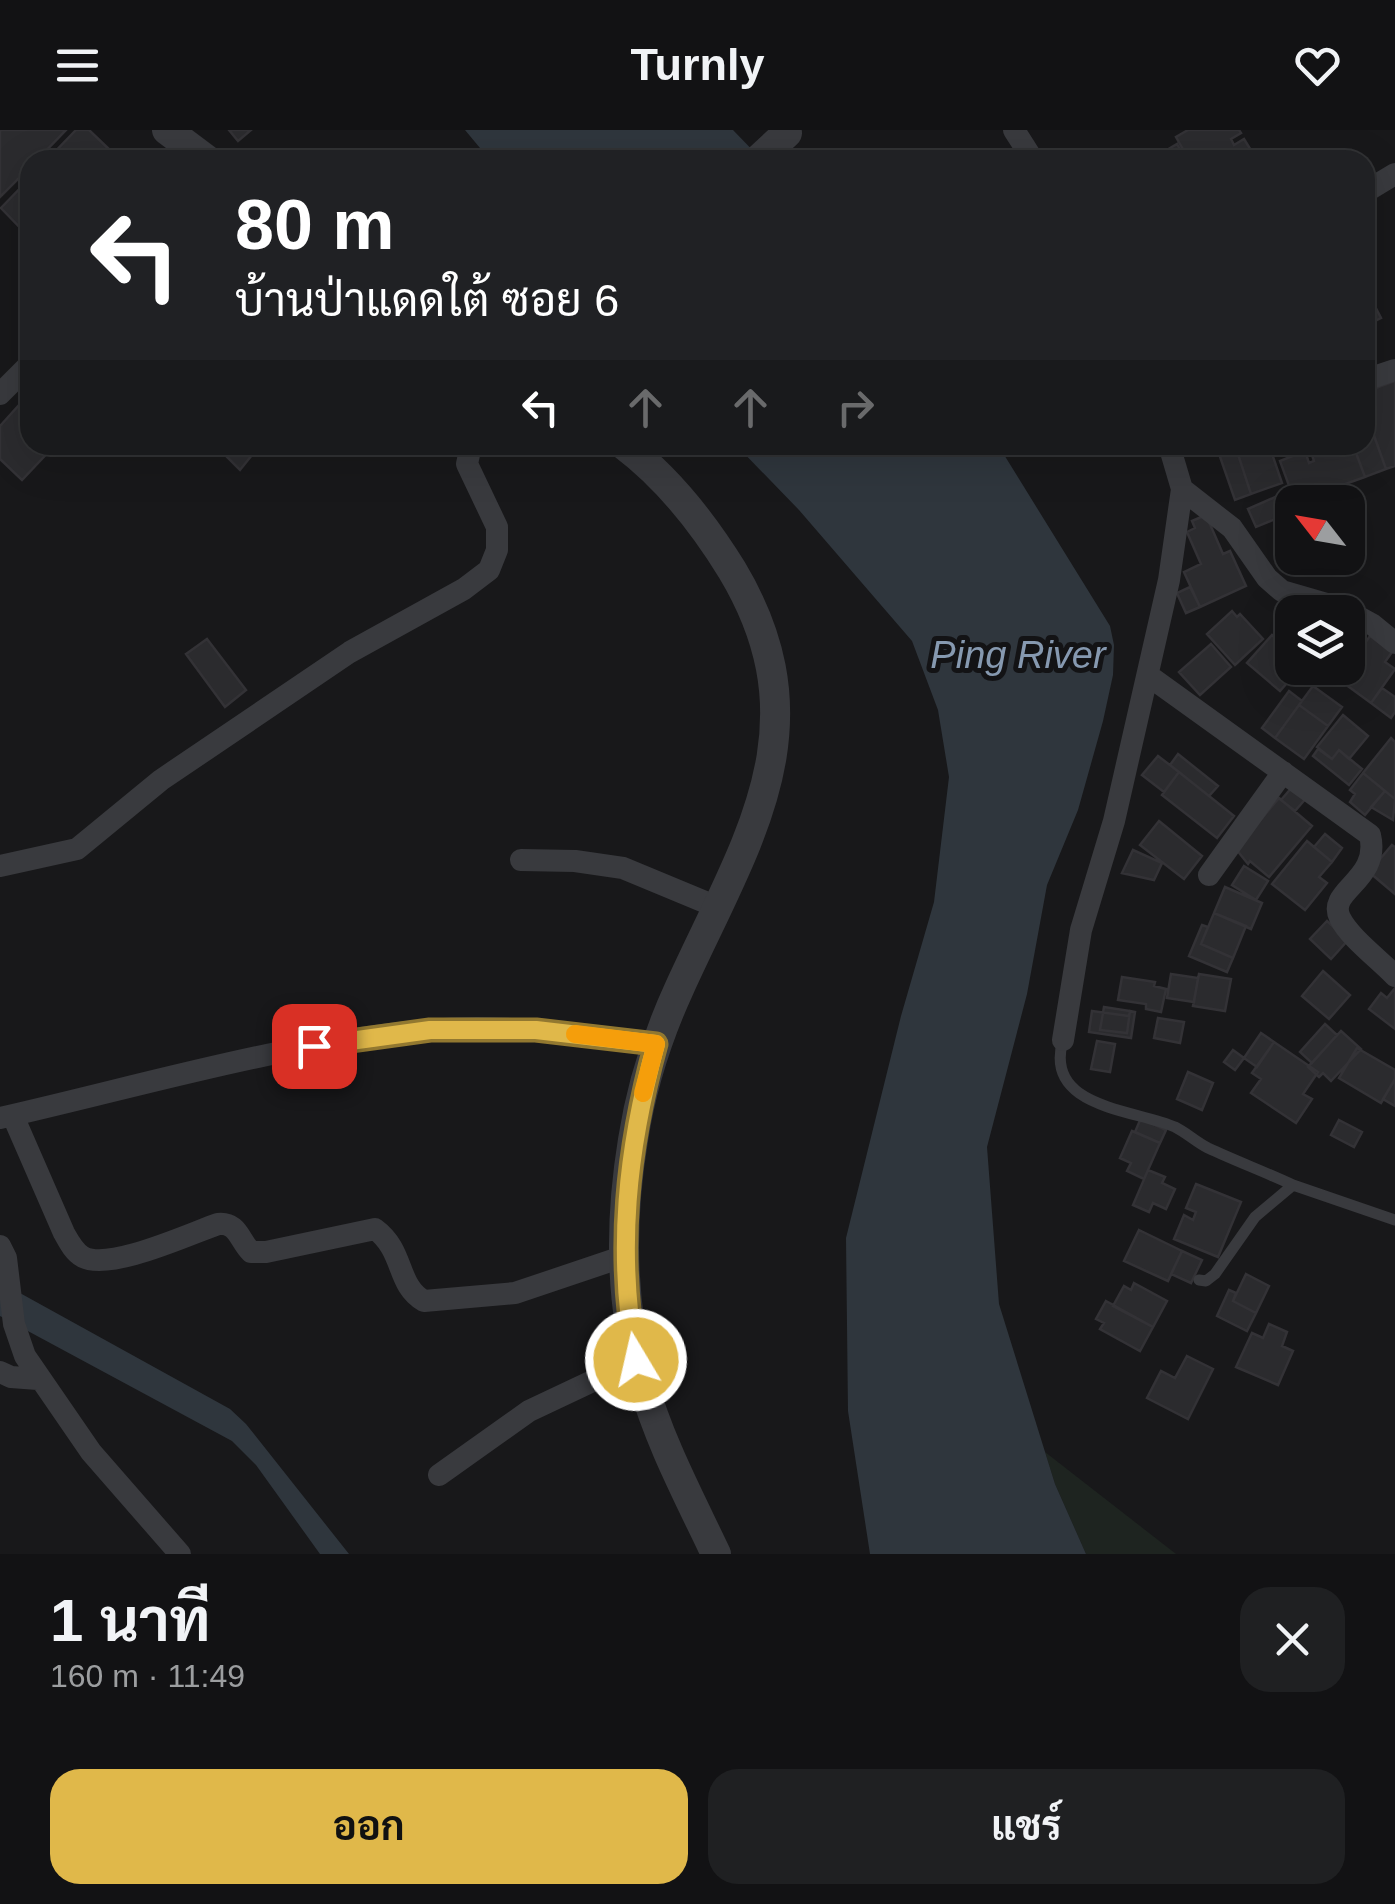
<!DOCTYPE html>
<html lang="th">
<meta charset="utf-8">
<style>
:root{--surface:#121214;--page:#1f2022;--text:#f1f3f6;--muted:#9c9ea0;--line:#313234;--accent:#e0b84a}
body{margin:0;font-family:Helvetica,Sarabun,sans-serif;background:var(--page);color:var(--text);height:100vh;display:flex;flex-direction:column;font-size:38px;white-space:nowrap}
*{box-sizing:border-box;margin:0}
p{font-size:32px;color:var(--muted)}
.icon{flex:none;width:55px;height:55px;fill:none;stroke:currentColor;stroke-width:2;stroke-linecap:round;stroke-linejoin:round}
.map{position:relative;height:1424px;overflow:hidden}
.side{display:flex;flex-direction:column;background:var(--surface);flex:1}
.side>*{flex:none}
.hud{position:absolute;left:20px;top:20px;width:1355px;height:305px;border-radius:30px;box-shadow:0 10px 40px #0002,0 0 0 2px var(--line);background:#202124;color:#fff;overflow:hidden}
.needle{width:65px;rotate:301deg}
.controls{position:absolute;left:1275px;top:355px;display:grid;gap:20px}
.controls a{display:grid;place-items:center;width:90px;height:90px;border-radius:20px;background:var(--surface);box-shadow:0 10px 40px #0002,0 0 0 2px var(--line);font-size:50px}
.pin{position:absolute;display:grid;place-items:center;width:85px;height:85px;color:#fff;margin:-42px;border-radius:20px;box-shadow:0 5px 15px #0006}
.me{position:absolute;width:110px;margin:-55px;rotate:351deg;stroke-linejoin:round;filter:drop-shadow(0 0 8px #0008)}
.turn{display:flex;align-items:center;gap:35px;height:210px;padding:0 50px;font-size:45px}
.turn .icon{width:130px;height:130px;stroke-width:2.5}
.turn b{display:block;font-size:70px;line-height:85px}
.lanes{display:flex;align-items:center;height:95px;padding:0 50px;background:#0003;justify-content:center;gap:50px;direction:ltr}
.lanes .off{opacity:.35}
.round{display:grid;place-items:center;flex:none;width:105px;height:105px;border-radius:30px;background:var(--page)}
.head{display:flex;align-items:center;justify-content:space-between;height:170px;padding:0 50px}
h1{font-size:60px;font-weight:700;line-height:75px}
.action{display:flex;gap:20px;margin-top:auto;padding:20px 50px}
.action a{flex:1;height:115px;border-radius:30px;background:var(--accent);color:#111;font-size:40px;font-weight:700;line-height:115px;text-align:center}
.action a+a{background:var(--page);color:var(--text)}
header{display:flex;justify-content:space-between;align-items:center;height:130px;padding:0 50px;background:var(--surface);font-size:45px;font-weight:700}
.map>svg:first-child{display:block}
.green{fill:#1e2420}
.water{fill:#2f363d}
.building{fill:#2b2b2e;stroke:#333236;stroke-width:2.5}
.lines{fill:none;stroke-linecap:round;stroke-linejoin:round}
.service{stroke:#393a3e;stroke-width:11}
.minor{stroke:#393a3e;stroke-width:22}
.tertiary{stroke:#393a3e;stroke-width:30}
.route-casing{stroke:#927830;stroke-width:25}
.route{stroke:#e0b84a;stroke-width:18}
.slow{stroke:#f59e0b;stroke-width:18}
.labels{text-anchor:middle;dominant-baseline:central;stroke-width:10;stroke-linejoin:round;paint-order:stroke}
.water-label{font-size:38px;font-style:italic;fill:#8699b0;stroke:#131315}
</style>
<header><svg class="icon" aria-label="menu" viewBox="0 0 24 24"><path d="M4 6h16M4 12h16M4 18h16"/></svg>Turnly<svg class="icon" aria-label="heart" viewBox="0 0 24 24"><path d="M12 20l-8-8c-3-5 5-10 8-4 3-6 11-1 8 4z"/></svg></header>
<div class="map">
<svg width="1395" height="1424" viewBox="0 0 1395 1424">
<rect width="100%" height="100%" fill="#18181a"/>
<!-- green -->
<path class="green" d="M1045,1322L1176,1424H1086L1055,1354Z"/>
<!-- water -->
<path class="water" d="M465,0H733L762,30H490Z
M736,315H998L1110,496L1114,515L1113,545L1103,591L1078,680L1047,755L1027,864L987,1017L999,1174L1055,1354L1086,1424H870L848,1281L846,1108L901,886L934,772L949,647L938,580L912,511L799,380Z
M0,1152L230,1279L246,1294L349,1424H320L256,1335L232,1311L0,1186Z"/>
<!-- building -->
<path class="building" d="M0,0H66L37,30H30V37L0,67Z
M76,0H89L113,23L108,30H47Z
M229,0H251L238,11Z
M1188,0H1239L1241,3L1231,9L1234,15L1244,9L1257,30H1189L1176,7Z
M1177,14L1186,30H1150Z
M30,48V108L1,78Z
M1365,157L1381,188L1365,196Z
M1395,251V336L1386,339L1365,281V262Z
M29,264L30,315H55L22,350L0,329V296Z
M1366,283L1386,339L1365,347L1353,315H1365Z
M215,315H260L240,340Z
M1235,315L1251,364L1235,370L1218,321Z
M1235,315H1269L1282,353L1251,364Z
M1320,315H1353L1365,347L1295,372L1280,331L1305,321L1309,333L1314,331L1311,322L1321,318Z
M1282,364L1290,383L1256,397L1248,379Z
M1206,385L1223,424L1230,421L1246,456L1200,477L1184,442L1201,434L1187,402L1195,398L1192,391Z
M1190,457L1200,477L1186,483L1177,463Z
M1232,481L1237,487L1240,484L1263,509L1235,535L1207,504Z
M1272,505L1292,523V538H1300L1280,561L1247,533Z
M1370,506L1392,522L1385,532L1395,539L1371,573L1326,540L1328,538H1348V511L1351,507L1363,516Z
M207,509L246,560L225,577L186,524Z
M1211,514L1231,537L1200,565L1179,542Z
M1313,556L1342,577L1328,596L1299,575Z
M1382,558L1395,567V582L1391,588L1371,573Z
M1289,561L1302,571L1275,608L1262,598Z
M1299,575L1328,596L1304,629L1275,608Z
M1343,585L1368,606L1349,629L1339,620L1332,629L1317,617Z
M1391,608L1395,612V669L1363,643Z
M1318,619L1332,629L1339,620L1362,639L1349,655L1313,626Z
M1178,624L1218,656L1209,666L1170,635Z
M1158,626L1179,642L1164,662L1142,645Z
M1179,642L1234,686L1217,708L1162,665Z
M1363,643L1385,661L1365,685L1350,672L1355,664L1350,660Z
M1294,655L1308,666L1295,681L1281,670Z
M1385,661L1395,669L1393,690L1371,677Z
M1279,668L1312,696L1269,747L1250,731L1248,734L1236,719Z
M1159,691L1202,726L1184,749L1140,715Z
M1325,704L1342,718L1332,732L1314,717Z
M1307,711L1332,732L1319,747L1327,753L1305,780L1272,754Z
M1392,715L1395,717V764L1369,742Z
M1133,720L1162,733L1154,750L1122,743Z
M1244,736L1268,751L1256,770L1232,755Z
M1225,757L1262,773L1251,799L1214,783Z
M1214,783L1246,796L1233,828L1201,814Z
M1327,791L1348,810L1331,829L1310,809Z
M1202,795L1208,797L1201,814L1233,828L1227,842L1189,826Z
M1323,841L1350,865L1329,889L1302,866Z
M1171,844L1198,848L1194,872L1167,868Z
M1199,844L1231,849L1225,881L1193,876Z
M1122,847L1155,852L1154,856L1166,859L1161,882L1146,879V874L1118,870Z
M1395,858V899L1369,879L1381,863L1387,868Z
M1104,877L1130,881L1127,903L1100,900Z
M1092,881L1129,886L1130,881L1135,882L1131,908L1089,902Z
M1158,888L1184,892L1180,913L1154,908Z
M1325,894L1337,905L1312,933L1300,922Z
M1341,901L1361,919L1331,951L1323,943L1319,947L1308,937Z
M1261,903L1274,912L1257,937L1244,928Z
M1097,911L1115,914L1110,942L1091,939Z
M1274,912L1318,942L1303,964L1312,969L1296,993L1251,963L1261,949L1252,943Z
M1357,918L1395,940V949L1381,973L1339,948Z
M1233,920L1244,928L1235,940L1224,932Z
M1188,942L1213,953L1202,980L1177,969Z
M1395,949V976L1383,969Z
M1141,988L1166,1000L1160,1013L1135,1002Z
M1339,990L1362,1002L1354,1017L1331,1005Z
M1132,1001L1160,1013L1144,1049L1127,1041L1131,1033L1120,1028Z
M1148,1040L1165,1047L1162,1053L1175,1059L1166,1079L1153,1073L1149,1082L1133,1075Z
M1196,1054L1241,1072L1218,1127L1174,1109L1184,1085L1193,1090L1196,1082L1186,1078Z
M1139,1100L1182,1121L1168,1151L1124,1131Z
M1182,1121L1202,1130L1191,1153L1171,1144Z
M1246,1144L1269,1156L1256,1183L1233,1171Z
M1134,1153L1167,1171L1153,1197L1113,1176L1124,1156L1131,1160Z
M1229,1160L1236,1163L1233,1171L1256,1183L1247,1201L1217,1186Z
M1106,1171L1153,1197L1140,1221L1100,1199L1104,1193L1096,1189Z
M1269,1194L1287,1202L1282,1216L1293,1221L1278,1255L1236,1237L1252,1203L1263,1208Z
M1187,1226L1213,1239L1188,1289L1147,1268L1161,1241L1175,1248Z"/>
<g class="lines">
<!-- service -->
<path class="service" d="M1063,910C1043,978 1133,979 1175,997C1187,1003 1196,1012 1208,1018C1236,1031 1265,1042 1293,1055
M1199,1150L1206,1151L1215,1144L1255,1087L1293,1055L1395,1090"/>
<!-- minor -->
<path class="minor" d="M1014,0L1033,30
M1365,62L1395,44
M1365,250L1395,240
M0,264L30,234
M1182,359L1232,398L1267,448L1282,461L1344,479L1373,495L1395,513
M1149,546L1370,705C1381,751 1326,760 1340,788C1349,807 1380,830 1395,846
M521,730L575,731L623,738L717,777
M0,736L77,719L161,650L350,522L464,459L489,440L497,420V397L467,334L471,315
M1209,745L1283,642
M1063,910L1081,800L1114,691L1169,450L1182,359L1169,315
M13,986L64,1103C69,1112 74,1122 83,1127C110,1141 189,1104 218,1094C238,1092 239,1110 251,1122H266L375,1099C405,1121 396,1155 424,1171L515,1163L625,1126
M0,988C141,956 283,913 428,900C504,893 581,905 657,913
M0,1116L6,1128L14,1194L25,1226L91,1322L180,1424
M0,1242L11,1247L38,1249
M439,1345L529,1281L637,1230"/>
<!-- tertiary -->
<path class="tertiary" d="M167,0L207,30
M758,30L787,3
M624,315C669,349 703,393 732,440C827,598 745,713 679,859C657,907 641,958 633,1010C620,1089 620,1173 642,1250C659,1311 689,1367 716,1424"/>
</g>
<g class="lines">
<defs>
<path id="route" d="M314,916L430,900H536L656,914C627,1019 616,1122 636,1230"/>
</defs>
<!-- route casing -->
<use href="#route" class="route-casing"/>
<!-- route -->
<use href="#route" class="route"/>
<!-- slow -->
<path class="slow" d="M575,904L656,914L643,963"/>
</g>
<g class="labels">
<!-- water labels -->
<g class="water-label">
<text x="1018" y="525">Ping River</text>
</g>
</g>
</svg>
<div class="controls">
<a><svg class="needle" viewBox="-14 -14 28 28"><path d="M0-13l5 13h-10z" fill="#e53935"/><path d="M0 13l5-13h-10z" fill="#9c9ea0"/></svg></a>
<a><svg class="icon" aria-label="layers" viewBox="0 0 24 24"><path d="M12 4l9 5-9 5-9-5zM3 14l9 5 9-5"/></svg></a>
</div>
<div class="pin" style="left:314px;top:916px;background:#d93025"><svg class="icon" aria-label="arrive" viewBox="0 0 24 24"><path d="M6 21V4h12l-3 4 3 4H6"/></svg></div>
<svg class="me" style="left:636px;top:1230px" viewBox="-20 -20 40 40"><circle r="17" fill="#e0b84a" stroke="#fff" stroke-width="3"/><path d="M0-11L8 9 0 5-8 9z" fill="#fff"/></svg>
<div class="hud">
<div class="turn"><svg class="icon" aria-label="left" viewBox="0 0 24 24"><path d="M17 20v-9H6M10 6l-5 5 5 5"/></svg><div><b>80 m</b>บ้านป่าแดดใต้ ซอย 6</div></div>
<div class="lanes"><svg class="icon" aria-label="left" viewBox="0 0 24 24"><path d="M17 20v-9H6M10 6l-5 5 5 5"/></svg><svg class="icon off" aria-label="ahead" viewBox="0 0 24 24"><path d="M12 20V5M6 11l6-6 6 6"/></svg><svg class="icon off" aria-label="ahead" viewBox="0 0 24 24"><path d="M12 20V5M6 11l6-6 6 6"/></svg><svg class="icon off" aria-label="right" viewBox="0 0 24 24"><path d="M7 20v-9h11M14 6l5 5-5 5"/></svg></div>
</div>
</div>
<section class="side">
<div class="head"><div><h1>1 นาที</h1><p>160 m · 11:49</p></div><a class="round"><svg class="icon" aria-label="close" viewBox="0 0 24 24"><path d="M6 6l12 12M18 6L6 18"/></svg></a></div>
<div class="action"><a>ออก</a><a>แชร์</a></div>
</section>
